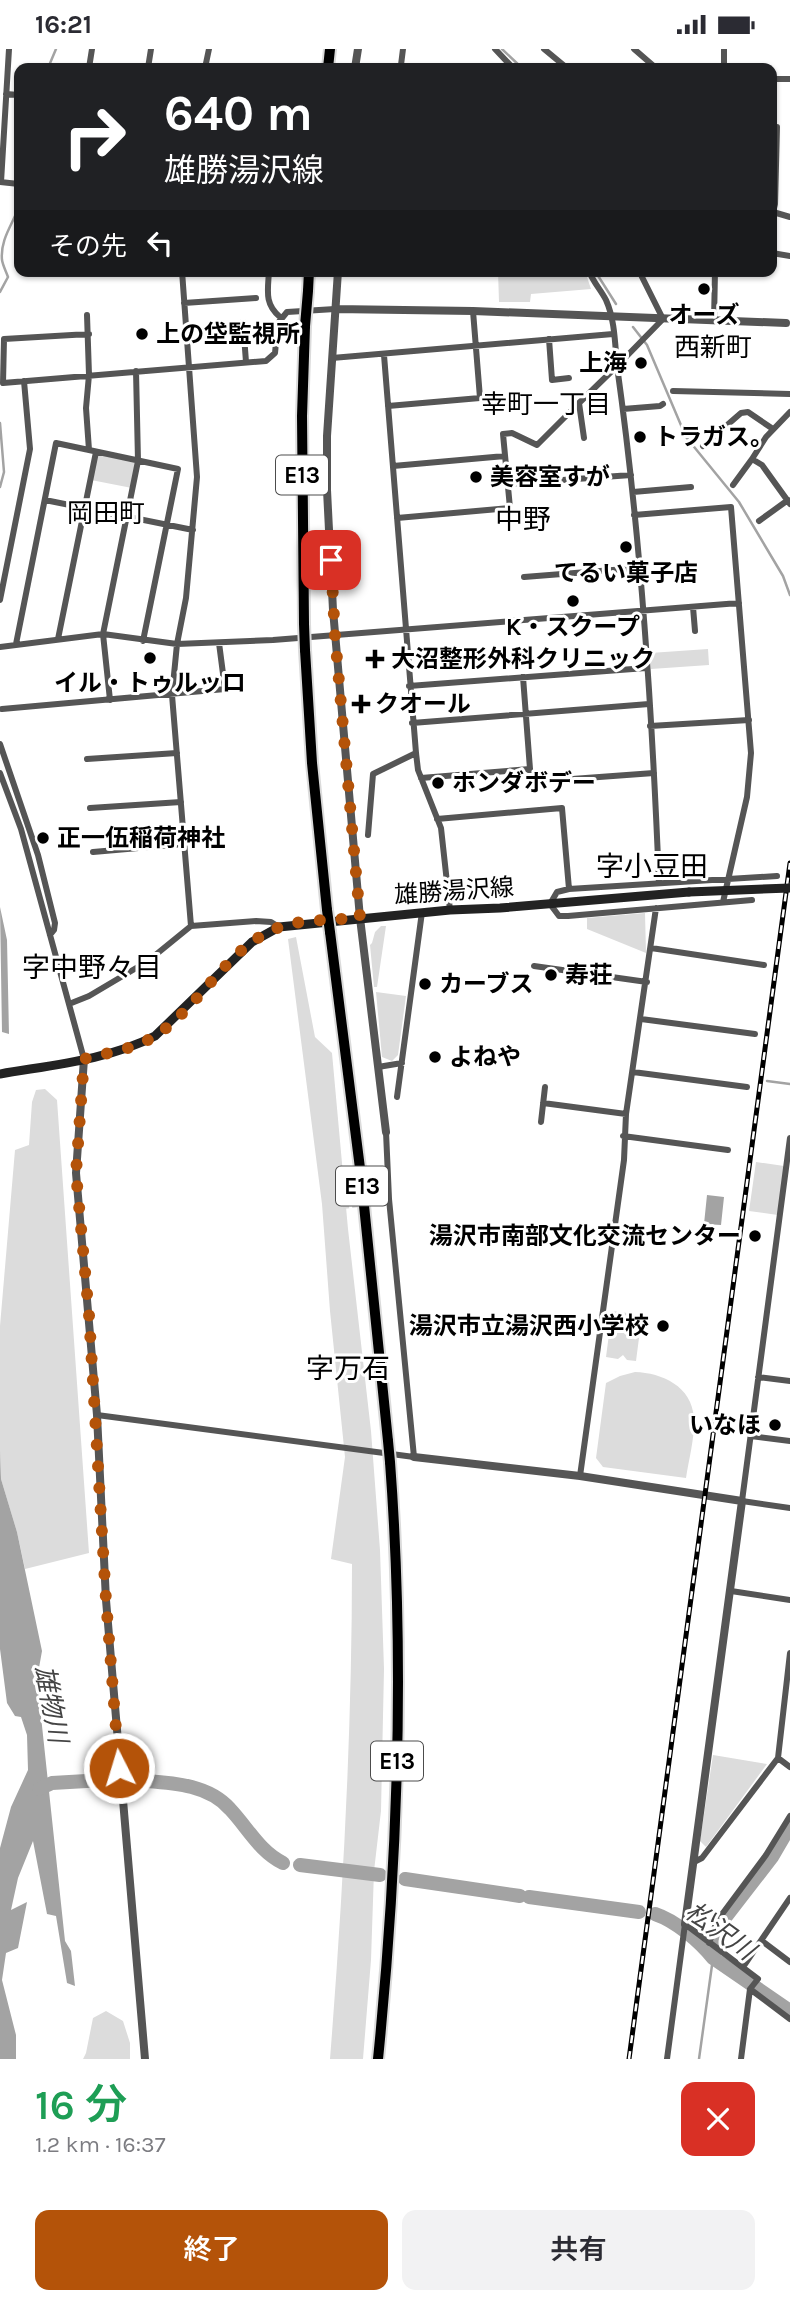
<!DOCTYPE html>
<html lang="ja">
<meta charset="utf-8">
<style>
:root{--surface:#fff;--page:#f2f2f3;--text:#2b2b33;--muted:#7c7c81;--accent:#b45309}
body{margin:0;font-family:Karla,"Noto Sans JP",sans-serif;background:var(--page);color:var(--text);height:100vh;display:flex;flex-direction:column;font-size:26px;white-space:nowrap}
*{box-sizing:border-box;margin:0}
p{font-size:23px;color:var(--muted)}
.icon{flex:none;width:38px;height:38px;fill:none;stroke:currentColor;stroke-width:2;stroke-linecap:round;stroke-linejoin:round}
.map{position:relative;height:2010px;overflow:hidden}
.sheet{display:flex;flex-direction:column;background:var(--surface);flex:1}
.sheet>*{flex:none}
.hud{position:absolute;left:14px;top:14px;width:763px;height:214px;border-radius:14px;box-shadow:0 2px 5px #0004;background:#202124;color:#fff;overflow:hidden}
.pin{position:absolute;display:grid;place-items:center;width:60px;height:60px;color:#fff;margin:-30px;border-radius:14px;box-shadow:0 4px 10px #0006}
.me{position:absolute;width:77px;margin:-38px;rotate:355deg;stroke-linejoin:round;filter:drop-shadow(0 0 5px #0008)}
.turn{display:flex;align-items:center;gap:24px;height:147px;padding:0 35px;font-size:32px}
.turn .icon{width:91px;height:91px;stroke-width:2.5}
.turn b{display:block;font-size:49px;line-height:60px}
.then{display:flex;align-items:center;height:66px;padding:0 35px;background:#0003;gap:14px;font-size:26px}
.round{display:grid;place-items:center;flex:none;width:74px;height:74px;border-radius:14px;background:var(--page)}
.overview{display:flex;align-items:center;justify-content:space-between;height:119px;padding:0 35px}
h1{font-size:42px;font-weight:600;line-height:52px;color:#1e9e55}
.button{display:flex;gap:14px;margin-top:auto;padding:14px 35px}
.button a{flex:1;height:80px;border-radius:14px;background:var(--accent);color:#fff;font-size:28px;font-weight:600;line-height:80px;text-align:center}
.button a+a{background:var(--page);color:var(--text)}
.status{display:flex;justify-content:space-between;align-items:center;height:49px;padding:0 35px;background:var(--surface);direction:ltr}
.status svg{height:19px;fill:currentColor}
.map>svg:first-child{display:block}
.green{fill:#dcdcdc}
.water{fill:#a3a3a3}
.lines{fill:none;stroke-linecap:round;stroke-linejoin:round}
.stream{stroke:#a3a3a3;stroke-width:2.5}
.river{stroke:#a3a3a3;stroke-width:14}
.minor-tunnel{stroke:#d9d9d9;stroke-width:6;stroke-dasharray:6 3;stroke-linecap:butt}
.motorway-casing{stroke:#dbdbdb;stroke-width:14}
.minor{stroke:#555;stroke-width:6}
.tertiary{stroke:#555;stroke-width:8}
.secondary{stroke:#222;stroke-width:9}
.motorway{stroke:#000;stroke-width:10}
.rail-casing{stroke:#000;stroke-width:5}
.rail{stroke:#fff;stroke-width:2.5;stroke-dasharray:8;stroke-linecap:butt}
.motorway-bridge-casing{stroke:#dbdbdb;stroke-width:14;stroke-linecap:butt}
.secondary-bridge{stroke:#222;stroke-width:9}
.motorway-bridge{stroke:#000;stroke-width:10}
.route{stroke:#b45309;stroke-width:12;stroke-dasharray:0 21.6}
.poi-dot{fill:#000;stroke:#fff;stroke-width:2.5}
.labels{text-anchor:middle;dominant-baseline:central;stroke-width:6;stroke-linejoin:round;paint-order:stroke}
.shield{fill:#fff;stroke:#4c4c4c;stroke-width:2}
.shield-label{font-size:23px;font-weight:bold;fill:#000}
.poi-label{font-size:24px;font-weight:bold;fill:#000;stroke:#fff;text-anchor:start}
.street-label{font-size:24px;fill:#000;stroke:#fff}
.neighbourhood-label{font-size:26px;fill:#000;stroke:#fff}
.water-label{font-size:26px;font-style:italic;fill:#444;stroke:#fff}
.quarter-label{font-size:28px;fill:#000;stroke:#fff}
</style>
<div class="status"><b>16:21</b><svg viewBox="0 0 49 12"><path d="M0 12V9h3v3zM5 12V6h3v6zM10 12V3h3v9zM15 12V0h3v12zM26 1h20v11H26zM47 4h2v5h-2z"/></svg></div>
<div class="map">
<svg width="790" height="2010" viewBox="0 0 790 2010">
<rect width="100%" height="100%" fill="#fff"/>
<!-- green -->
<path class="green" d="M498,222H585L591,240L531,245L530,253H499Z
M96,403L138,412L132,439L91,431Z
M708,600L709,616L651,620L650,604Z
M645,864L646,904L587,880V869Z
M381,877H386L377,938H374L370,896L372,894L375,883Z
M296,888L315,988L332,1004L348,1180L371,1382L380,1501L384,1620L381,1762L374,1822L371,1911L363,2010H330C343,1845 352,1681 352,1515L331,1510L345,1408L330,1262L322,1155L288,890Z
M376,943L406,947L398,1006L392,1012L382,1008Z
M45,1040L57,1051L89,1504L25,1520L17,1483L1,1430L0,1402V1277L15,1101L29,1096L32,1053L36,1041Z
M756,1113L784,1117L778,1166L749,1162Z
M612,1262L642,1266L636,1312L627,1311L623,1306L618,1310L606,1308Z
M635,1323C662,1324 692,1337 694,1369C695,1388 689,1410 686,1429L603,1418L596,1409L606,1334L620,1327Z
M713,1706L767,1715L706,1798L700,1792Z
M106,1962L123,1972L130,1994V2010H83L86,2004L93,1969Z"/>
<!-- water -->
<path class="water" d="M0,858L7,891L9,985L2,983Z
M707,1146L724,1148L721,1176L704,1175Z
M0,1402L1,1430L17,1483L42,1602L37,1630L65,1892L71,1902L75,1937L67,1934L56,1867L47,1865L33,1792L18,1829L11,1861L27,1853L18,1899L6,1904L2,1931L16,1986V2010H0V1799L11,1758L28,1721L27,1686L21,1668L15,1667L7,1654L0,1600Z"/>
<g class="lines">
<!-- stream -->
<path class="stream" d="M502,0L522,19
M48,19L56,0
M595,222L616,255
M0,243L8,228C6,222 3,217 2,211C0,191 12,176 19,158
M633,278L647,296L686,388L739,453L783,527L790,546
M0,374L4,423L0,438
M767,1032L790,1035
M699,2010L713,1909"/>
<!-- river -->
<path class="river" d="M133,1731C166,1734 206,1733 230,1760C248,1779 259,1802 283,1814
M39,1740L52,1734L104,1731
M300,1816L380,1826
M405,1830L520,1847
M529,1848L639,1863
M655,1865C676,1872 699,1892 713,1909L790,1962
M713,1909L721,1874L772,1808L790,1777"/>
<!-- minor-tunnel -->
<path class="minor-tunnel" d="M343,1157L378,1153"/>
<defs>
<path id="motorway" d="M328,19L330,0
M308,242L309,222
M304,575L302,367L305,277
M305,601L312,714L327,861
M330,883L361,1127L388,1392
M378,2010C398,1812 405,1612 390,1413"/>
</defs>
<!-- motorway casing -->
<use href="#motorway" class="motorway-casing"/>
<!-- minor -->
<path class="minor" d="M495,0L513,19
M544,0L567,19
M634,0L656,19
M89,19L92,0
M148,19L151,0
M205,19L209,0
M403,19L401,16L403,0
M724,19V0
M772,30H790
M6,45L19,46
M772,78H777L775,155L772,167
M0,133L19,135
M1,133L9,0
M773,163L790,168
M772,204L790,207
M182,222L197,428L186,549L177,595L172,646L191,877
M269,222C268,241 264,255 280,268
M639,222L663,270L617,317C641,488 652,662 659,834
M184,254L256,249
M714,272L715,222
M243,273L246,313
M89,285L4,290L3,334L266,312L275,304L278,274L287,263L335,260
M549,290L552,331L569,329
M384,306L416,704L418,721L441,779L450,861
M332,309L613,285
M673,342L790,345
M388,357L480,349L473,262
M623,360L660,357L663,355
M790,363L766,388L752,410L762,416L790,455
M584,389L579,354L617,317C615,295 615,271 606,251C601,241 593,233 589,222
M703,397L741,364L748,363L773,380
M89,401L178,420L143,592
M393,417L505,407
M508,435L631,426
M733,436L752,410
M633,443L691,438
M45,451L193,481
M634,466L731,458L751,704L747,748L723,853
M397,469L510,459L503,385L512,384L537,396L579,354
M759,472L788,451
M524,528L638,519
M0,551L30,400L24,332
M693,558L695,582
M58,590L96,403
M16,595L56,394L89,401L86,359L89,326L87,266
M0,598L103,585L177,595L273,591L739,554
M409,637L646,619
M110,651L103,585L138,412L136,322
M2,660L225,640L219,594
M412,674L649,655
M650,677L749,671
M0,695L38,806L55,874L54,881L50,886
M87,710L177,704
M530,720L531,733L654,724
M0,724L21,780L84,1010
M421,729L530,720L523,628
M90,759L181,753
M437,770L562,759L569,840
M368,786L373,725L416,704
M93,803L184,795
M752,851L568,867H559L550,855L557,843L569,840L777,827
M651,899L764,916
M534,917L647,933
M69,955L89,947L148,912L191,877L256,872L271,873L279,878
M641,970L755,985
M378,1018L402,1014
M633,1023L747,1038
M397,1048L422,863
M543,1054L626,1065
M541,1073L545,1038
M623,1087L728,1101
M790,1089L742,1452L790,1459
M378,1153L389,1150
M758,1328L790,1332
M97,1366L414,1408L389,1150L386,1083
M751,1387L790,1392
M580,1427L624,1111L626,1065L656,859
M731,1542L790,1551
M778,1709L790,1718
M694,1813L702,1809L778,1709L790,1604
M762,1892L790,1913
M709,1894L717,1872L766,1806L790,1767
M743,1918L790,1849
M667,2010L685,1875L758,1930L750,1940L790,1970
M741,2010L750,1940"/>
<!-- tertiary -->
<path class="tertiary" d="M355,19L358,0
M338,222L327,387V441L333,561L360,869L386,1083
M335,260L473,262L786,274
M84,1010L76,1124L97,1366L106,1551L145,2010
M414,1408L580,1427L742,1452L685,1875"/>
<!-- secondary -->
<path class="secondary" d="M0,1025C51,1016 108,1011 155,987L252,893L279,878L450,861L500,859L689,843"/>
<!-- motorway -->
<use href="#motorway" class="motorway"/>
<defs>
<path id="rail" d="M629,2010L790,814"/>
</defs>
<!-- rail casing -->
<use href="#rail" class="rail-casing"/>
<!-- rail -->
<use href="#rail" class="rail"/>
<defs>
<path id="motorway-bridge" d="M305,277L308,242
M304,575L305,601
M327,861L330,883
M388,1392L390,1413"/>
</defs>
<!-- motorway-bridge casing -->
<use href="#motorway-bridge" class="motorway-bridge-casing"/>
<!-- secondary-bridge -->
<path class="secondary-bridge" d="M689,843L790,839"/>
<!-- motorway-bridge -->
<use href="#motorway-bridge" class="motorway-bridge"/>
</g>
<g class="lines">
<!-- route -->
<path class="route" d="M119,1719L106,1551L89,1266L76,1124L84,1010C107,1004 135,1000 155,987C200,958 225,901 275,880C297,870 335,871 360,869L335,587L331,511"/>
</g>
<!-- markers -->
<g class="poi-dot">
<circle cx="704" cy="240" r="7"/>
<circle cx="142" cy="285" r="7"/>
<circle cx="641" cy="314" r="7"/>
<circle cx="640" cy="388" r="7"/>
<circle cx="476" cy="428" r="7"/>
<circle cx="626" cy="498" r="7"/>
<circle cx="573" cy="552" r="7"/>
<circle cx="150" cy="609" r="7"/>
<path d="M371.5 599.5h7v7h7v7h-7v7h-7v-7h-7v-7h7z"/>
<path d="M357.5 644.5h7v7h7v7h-7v7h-7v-7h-7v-7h7z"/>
<circle cx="438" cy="734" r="7"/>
<circle cx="43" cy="789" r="7"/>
<circle cx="551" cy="926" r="7"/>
<circle cx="425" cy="935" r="7"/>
<circle cx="435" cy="1008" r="7"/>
<circle cx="755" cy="1187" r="7"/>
<circle cx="663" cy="1277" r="7"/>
<circle cx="775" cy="1376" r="7"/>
</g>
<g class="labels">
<!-- shield labels -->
<g class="shield">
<rect x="276" y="406.5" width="52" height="39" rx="5"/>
<rect x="336" y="1117.5" width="52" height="39" rx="5"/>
<rect x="371" y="1692.5" width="52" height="39" rx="5"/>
</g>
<g class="shield-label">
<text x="302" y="426">E13</text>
<text x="362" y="1137">E13</text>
<text x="397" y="1712">E13</text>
</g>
<!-- poi labels -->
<g class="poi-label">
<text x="704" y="266" text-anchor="middle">オーズ</text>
<text x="156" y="285">上の垈監視所</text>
<text x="627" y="314" text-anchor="end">上海</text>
<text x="654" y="388">トラガス。</text>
<text x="490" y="428">美容室すが</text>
<text x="626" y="524" text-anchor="middle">てるい菓子店</text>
<text x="573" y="578" text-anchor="middle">K・スクープ</text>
<text x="391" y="610">大沼整形外科クリニック</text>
<text x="150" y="634" text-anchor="middle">イル・トゥルッロ</text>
<text x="375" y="655">クオール</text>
<text x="452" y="734">ホンダボデー</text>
<text x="57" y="789">正一伍稲荷神社</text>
<text x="565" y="926">寿荘</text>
<text x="439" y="935">カーブス</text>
<text x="449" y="1008">よねや</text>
<text x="741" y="1187" text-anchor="end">湯沢市南部文化交流センター</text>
<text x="649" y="1277" text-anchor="end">湯沢市立湯沢西小学校</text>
<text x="761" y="1376" text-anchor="end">いなほ</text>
</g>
<!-- street labels -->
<g class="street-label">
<text transform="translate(454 842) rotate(-4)">雄勝湯沢線</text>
</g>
<!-- neighbourhood labels -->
<g class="neighbourhood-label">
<text x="713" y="298">西新町</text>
<text x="546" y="355">幸町一丁目</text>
<text x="106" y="464">岡田町</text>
</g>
<!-- water labels -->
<g class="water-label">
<text transform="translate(51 1655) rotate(79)">雄物川</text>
<text transform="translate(720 1882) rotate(36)">松沢川</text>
</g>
<!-- quarter labels -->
<g class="quarter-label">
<text x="523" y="470">中野</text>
<text x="652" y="817">字小豆田</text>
<text x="92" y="918">字中野々目</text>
<text x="348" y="1319">字万石</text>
</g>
</g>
</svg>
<div class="pin" style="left:331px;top:511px;background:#d93025"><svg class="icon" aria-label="arrive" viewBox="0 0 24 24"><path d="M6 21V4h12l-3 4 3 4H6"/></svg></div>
<svg class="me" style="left:119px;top:1719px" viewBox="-20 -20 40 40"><circle r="17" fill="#b45309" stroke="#fff" stroke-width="3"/><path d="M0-11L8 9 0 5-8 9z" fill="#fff"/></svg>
<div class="hud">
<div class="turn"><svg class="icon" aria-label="right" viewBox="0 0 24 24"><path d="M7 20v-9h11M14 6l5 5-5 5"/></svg><div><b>640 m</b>雄勝湯沢線</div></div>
<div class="then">その先<svg class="icon" aria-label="left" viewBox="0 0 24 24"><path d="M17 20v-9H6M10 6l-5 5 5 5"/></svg></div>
</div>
</div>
<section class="sheet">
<div class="overview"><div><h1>16 分</h1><p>1.2 km · 16:37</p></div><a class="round" style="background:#d93025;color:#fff"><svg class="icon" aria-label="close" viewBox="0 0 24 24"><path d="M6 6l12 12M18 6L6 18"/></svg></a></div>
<div class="button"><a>終了</a><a>共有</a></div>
</section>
